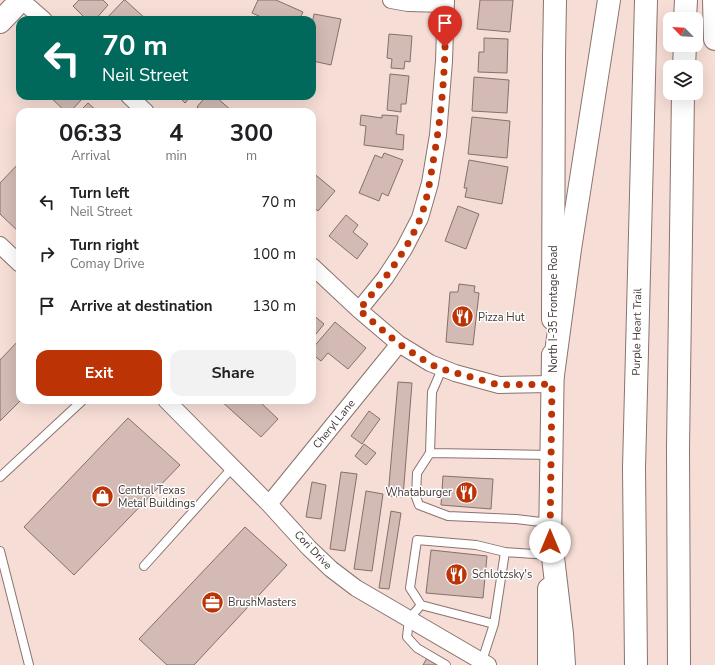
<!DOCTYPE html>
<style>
:root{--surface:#fff;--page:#f2f2f2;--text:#202124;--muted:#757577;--accent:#bc3305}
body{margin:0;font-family:"Nunito Sans",sans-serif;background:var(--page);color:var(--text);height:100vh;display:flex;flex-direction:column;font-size:15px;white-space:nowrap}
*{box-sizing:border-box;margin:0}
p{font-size:13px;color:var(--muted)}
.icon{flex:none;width:22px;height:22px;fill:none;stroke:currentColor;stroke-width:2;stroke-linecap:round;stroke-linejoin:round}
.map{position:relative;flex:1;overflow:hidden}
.details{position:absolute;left:16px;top:108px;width:300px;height:296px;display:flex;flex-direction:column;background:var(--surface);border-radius:12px;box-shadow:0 4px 16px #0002}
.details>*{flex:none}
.top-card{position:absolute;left:16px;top:16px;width:300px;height:84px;border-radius:12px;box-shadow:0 4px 16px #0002;background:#00695c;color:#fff;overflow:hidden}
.needle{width:26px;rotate:295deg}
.fabs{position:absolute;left:663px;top:12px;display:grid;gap:8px}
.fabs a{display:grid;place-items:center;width:40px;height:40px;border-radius:8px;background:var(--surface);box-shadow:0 4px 16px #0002;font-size:20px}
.pin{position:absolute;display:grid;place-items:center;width:34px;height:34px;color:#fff;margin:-41px -17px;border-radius:50% 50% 50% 0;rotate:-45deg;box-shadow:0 0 4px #0007}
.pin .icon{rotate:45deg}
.me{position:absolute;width:44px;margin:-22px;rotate:0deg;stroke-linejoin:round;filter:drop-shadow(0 0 3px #0008)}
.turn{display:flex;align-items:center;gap:14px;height:84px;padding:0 20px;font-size:18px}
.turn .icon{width:52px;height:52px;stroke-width:2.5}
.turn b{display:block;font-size:28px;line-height:34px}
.eta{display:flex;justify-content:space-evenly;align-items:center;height:68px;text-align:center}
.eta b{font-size:24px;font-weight:700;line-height:28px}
.primary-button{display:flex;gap:8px;margin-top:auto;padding:8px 20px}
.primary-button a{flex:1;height:46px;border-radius:12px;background:var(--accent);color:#fff;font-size:16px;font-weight:700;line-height:46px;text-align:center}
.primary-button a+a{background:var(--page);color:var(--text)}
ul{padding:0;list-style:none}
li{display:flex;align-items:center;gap:12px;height:52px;padding:0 20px}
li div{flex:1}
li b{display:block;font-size:15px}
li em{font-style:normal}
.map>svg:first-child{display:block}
.building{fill:#d3bab4;stroke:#86706a}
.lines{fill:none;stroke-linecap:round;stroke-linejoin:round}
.lane-casing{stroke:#8a746e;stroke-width:10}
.street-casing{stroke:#8a746e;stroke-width:18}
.secondary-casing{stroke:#8a746e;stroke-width:24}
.highway-casing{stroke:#8a746e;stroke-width:24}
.lane{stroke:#fff;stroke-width:8}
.street{stroke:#fff;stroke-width:16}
.secondary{stroke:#fff;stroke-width:22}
.highway{stroke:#fff;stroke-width:22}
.route{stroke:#bc3305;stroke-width:7;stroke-dasharray:0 12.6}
.labels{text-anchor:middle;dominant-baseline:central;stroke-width:3;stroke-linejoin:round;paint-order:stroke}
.street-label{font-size:11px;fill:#423936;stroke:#fff}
.poi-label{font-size:11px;fill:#423936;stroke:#fff;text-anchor:start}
</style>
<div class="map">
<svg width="715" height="665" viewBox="0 0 715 665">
<rect width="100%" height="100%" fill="#f6ddd6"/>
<!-- building -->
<path class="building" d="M79,0H103L108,5L95,20H87L73,6Z
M124,0H125L147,20H105Z
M258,0H276L303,12L299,20H268L252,13Z
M480,0H513L510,32L477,29Z
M314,14L341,19L331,65L313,61L315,53H312V24Z
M389,34L412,36L410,62L405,61L404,69L391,68L392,59L387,58Z
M484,38L508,39L507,73L478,72L479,52H484Z
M390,74L409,76L406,104H401V112L387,110Z
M474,77L509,80L507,113L472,111Z
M49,96H81L83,98L70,112H66Z
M178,96H191L185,103Z
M206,96H215L233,112H203L197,107Z
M88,103L98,112H79Z
M361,115L382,118V115L398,116L396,134L404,135L403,150L364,145L366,126L360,125Z
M472,117L510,121L507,158L468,154Z
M384,153L403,160L388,196L382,193L379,201L359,193L375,155L382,158Z
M469,160L508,167L502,204L465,197L467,188H464Z
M20,162V233L0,214V183Z
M312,172L335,191L318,211L312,206Z
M458,206L479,214L466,249L445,241Z
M346,215L358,225L353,232L368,244L357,259L329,236Z
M459,284L475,286L474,292L479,293L473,345L446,342L450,292H458Z
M312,314L324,324L312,339Z
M335,322L366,348L348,369L328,353L321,361L312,354V349Z
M20,339L21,400L0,421V360Z
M398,382L412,383L403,497L388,496Z
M220,400H258L278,419L261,437Z
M369,411L380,419L362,444L351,436Z
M128,418L180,465L74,575L24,527Z
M364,444L376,453L366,465L355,456Z
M341,472L357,474L345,551L330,549Z
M443,476L493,479L491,509L441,505Z
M312,482L326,485L321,519L306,517Z
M366,491L383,494L372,571L354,569Z
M391,511L401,513L389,589L379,588Z
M245,527L287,565L194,665H167L139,639Z
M431,550L487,556L483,598L426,593Z
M427,658L439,665H423Z"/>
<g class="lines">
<defs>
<path id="lane" d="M442,369L432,392L430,453L550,455
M430,453L417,473L416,497L419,505L448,516L516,519L549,523
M0,477L83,400
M0,551L29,665
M144,566L233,467
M421,605L409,619L407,637L417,648L446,665
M494,624L421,605L410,588L417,540L476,545L505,552L549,555
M481,664L494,624L505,552"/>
<path id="street" d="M21,0L44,20
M391,0L408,3L446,4
M129,96L146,112
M0,245L20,264
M312,266L359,310L399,344L430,363L455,373L499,385L552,384
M359,310L385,278L404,249L420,218L430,183L438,135L444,61L446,0
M166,400L269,504L309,548L331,569L356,588L488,665
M269,504L399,344"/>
<path id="secondary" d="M0,22L21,0
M553,319L554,56L555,0
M550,543L553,355
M549,665V589"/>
<path id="highway" d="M714,0L715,39
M685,19L686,0
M684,67L685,45
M553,375L570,249L609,0
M549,523L562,634L564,665
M636,665L634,468L646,0
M679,665L678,449L683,93"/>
</defs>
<!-- lane casing -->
<use href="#lane" class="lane-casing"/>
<!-- street casing -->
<use href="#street" class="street-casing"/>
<!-- secondary casing -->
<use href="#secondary" class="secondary-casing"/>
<!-- highway casing -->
<use href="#highway" class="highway-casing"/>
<!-- lane -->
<use href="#lane" class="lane"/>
<!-- street -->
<use href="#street" class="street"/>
<!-- secondary -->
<use href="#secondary" class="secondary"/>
<!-- highway -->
<use href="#highway" class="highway"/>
</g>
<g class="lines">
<!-- route -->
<path class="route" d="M445,47C444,86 440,125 433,162C430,181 427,201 420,219C406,253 382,282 359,310L399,344L430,364L442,369L499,385L552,384L550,542"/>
</g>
<!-- icons -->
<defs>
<symbol id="restaurant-disc" viewBox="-11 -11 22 22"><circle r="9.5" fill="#bc3305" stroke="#fff"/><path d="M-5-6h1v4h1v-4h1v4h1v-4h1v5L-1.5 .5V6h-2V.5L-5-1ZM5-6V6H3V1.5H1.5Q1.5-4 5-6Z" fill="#fff"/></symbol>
<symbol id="shop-disc" viewBox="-11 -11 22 22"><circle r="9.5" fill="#bc3305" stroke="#fff"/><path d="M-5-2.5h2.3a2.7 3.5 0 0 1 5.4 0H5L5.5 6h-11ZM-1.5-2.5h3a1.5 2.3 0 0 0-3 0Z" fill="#fff"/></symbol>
<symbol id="office-disc" viewBox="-11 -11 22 22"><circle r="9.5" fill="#bc3305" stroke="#fff"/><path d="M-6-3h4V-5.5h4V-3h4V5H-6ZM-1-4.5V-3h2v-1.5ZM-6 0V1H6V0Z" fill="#fff"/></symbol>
</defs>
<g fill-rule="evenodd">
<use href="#restaurant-disc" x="450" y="304" width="25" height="25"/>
<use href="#restaurant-disc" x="454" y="480" width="25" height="25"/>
<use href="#shop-disc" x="90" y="484" width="25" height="25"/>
<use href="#restaurant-disc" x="444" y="562" width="25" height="25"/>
<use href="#office-disc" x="200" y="590" width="25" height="25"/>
</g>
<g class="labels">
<!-- street labels -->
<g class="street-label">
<text transform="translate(553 309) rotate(-90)">North I-35 Frontage Road</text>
<text transform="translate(637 332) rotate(-89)">Purple Heart Trail</text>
<text transform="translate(334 424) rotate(-51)">Cheryl Lane</text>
<text transform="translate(313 550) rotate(46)">Cori Drive</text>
</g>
<!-- poi labels -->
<g class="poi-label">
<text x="478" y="317">Pizza Hut</text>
<text x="118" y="490">Central Texas<tspan x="118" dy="13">Metal Buildings</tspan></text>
<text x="452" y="492" text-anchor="end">Whataburger</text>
<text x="472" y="574">Schlotzsky's</text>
<text x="228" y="602">BrushMasters</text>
</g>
</g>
</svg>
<div class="fabs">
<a><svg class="needle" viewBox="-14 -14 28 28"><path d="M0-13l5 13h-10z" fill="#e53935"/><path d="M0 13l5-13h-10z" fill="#757577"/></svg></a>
<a><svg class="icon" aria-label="layers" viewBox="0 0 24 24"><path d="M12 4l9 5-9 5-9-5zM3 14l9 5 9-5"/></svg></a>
</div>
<div class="pin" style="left:445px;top:47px;background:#d93025"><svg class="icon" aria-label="arrive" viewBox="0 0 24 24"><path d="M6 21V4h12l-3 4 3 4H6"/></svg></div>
<svg class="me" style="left:550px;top:542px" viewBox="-20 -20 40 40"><circle r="19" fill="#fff"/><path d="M0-13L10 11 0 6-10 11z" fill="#bc3305"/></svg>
<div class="top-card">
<div class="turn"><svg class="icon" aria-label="left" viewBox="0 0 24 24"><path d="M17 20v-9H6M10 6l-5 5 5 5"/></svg><div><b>70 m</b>Neil Street</div></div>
</div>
<section class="details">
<div class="eta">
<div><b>06:33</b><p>Arrival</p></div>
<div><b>4</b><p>min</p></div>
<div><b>300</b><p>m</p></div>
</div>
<ul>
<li><svg class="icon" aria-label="left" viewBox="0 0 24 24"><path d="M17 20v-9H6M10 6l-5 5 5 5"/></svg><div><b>Turn left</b><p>Neil Street</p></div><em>70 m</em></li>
<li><svg class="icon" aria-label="right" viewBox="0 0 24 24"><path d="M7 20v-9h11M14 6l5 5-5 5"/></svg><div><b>Turn right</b><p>Comay Drive</p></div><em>100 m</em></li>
<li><svg class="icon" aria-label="arrive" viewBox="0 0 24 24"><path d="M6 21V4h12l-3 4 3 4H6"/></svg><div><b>Arrive at destination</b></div><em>130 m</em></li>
</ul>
<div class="primary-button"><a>Exit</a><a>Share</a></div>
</section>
</div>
